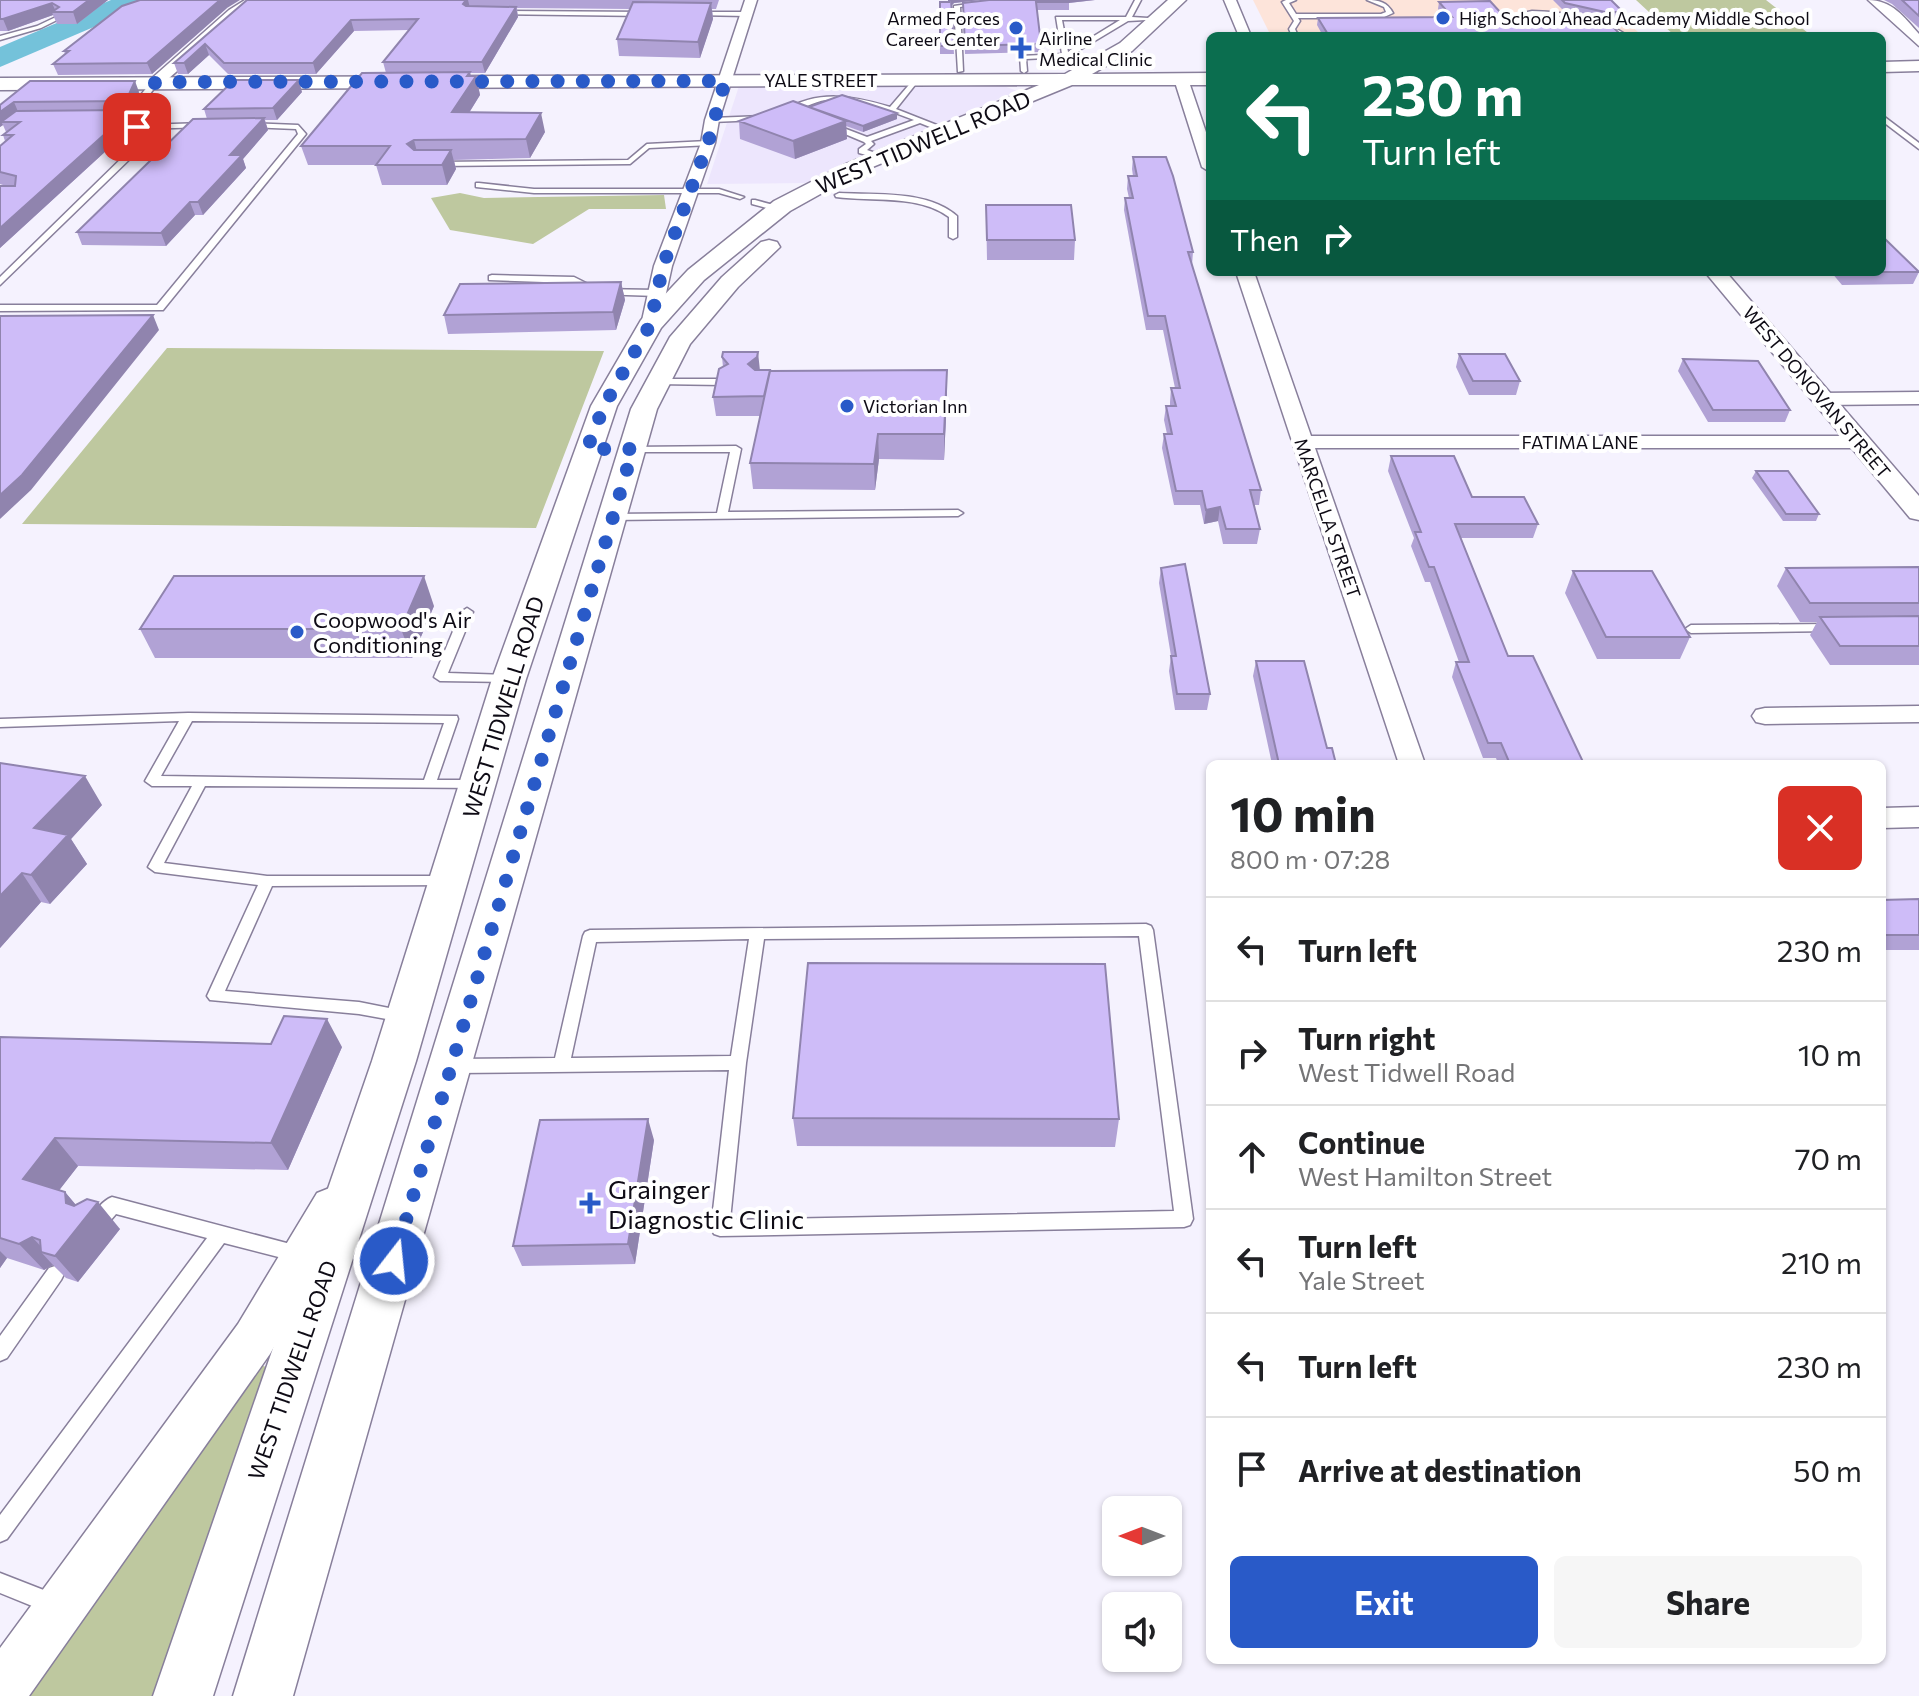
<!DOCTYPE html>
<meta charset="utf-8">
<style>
:root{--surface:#fff;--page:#f6f6f6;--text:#202124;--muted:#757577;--line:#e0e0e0;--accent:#295ac8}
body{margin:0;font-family:Commissioner,sans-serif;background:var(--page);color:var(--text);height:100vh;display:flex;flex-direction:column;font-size:30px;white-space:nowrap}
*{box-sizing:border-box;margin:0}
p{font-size:26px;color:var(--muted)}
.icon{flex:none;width:44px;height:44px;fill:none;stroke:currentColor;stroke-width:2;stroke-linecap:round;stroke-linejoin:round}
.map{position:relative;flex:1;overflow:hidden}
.side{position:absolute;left:1206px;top:760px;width:680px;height:904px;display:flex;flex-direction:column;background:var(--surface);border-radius:12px;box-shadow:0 2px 6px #0004}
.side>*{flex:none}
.hud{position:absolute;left:1206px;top:32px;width:680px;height:244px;border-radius:12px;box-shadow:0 2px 6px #0004;background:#0b6e4f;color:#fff;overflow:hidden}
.needle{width:52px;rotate:270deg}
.controls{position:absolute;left:1102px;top:1496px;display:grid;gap:16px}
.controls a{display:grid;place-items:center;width:80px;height:80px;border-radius:12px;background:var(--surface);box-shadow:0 2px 6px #0004;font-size:40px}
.pin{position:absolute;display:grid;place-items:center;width:68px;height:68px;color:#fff;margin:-34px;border-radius:16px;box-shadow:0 4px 12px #0006}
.me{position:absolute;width:88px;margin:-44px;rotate:16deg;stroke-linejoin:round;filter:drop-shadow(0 0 6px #0008)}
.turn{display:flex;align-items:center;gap:28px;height:168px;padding:0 24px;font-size:36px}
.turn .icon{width:104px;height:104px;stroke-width:2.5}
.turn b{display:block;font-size:56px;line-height:68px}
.then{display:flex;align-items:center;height:76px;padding:0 24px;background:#0003;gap:16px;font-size:30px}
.round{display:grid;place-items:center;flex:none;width:84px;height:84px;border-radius:12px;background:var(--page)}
.head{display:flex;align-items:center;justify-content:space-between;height:136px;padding:0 24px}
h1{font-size:48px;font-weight:700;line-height:60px}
.action{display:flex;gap:16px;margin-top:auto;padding:16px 24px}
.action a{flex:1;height:92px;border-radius:12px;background:var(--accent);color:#fff;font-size:32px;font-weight:700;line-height:92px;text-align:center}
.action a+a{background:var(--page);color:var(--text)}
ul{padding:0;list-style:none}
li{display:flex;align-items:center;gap:24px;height:104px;padding:0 24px;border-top:2px solid var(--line)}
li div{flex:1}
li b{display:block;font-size:30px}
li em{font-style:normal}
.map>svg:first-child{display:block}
.built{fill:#ede6fd}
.industrial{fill:#fde4da}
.green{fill:#bec89f}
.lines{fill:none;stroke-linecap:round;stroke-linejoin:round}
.river{fill:#74c2da;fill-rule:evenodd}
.service-casing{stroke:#887f9b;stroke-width:3}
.minor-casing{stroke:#887f9b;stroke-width:3}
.tertiary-casing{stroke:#887f9b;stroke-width:3}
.secondary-casing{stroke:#887f9b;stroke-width:3}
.service{fill:#fff;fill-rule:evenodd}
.minor{fill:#fff;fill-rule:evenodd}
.tertiary{fill:#fff;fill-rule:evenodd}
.secondary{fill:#fff;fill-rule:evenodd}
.wall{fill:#b1a2d5}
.shaded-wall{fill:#9084ae}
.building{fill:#cebcf8;stroke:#9084ae;stroke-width:2}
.route{stroke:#295ac8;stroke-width:14;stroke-dasharray:0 25.2}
.poi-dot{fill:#295ac8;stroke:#fff;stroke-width:3}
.labels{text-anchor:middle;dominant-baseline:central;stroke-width:8;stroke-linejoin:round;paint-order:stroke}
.far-poi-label{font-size:18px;fill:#0e0b15;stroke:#fff;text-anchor:start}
.far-street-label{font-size:18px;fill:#0e0b15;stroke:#fff}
.street-label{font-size:22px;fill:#0e0b15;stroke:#fff}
.poi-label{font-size:22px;fill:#0e0b15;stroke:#fff;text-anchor:start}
.near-poi-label{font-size:26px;fill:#0e0b15;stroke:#fff;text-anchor:start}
</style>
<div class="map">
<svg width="1919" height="1696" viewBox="0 0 1919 1696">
<rect width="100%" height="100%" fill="#f5f2fe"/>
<!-- built -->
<path class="built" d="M739,86H1004L1017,91L805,183L707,184Z"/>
<!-- industrial -->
<path class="industrial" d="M1253,0H1605L1642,36H1271Z"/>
<!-- green -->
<path class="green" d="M1636,0H1766L1812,36H1675Z
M460,193L484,198L664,195L666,209H589L533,244L450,230L431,198Z
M167,348L604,351L536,528L22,524Z
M255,1363L269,1368L156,1696H18Z"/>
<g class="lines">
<!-- river -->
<path class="river" d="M111,0H147L143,6L0,67V47Z"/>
<defs>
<path id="service" d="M1135,0H1141L1132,17L1164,19L1128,21L1068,57L1026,59L1027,71L1024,73L1021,71L1020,56L1062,54L1056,17H1126ZM1062,20H1120L1068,52Z
M1286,0H1296L1289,3L1296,14H1381L1386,12L1384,7L1367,0C1379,0 1387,2 1393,13L1382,18H1298L1300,21L1295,29L1298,36H1292L1289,29L1294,21L1282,2Z
M982,2V4L960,7L963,71L958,72L954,6Z
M499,11L647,12L650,14L647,16L497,14Z
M1532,11C1564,12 1601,17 1628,36C1617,36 1608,29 1598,26C1571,16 1537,9 1509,19L1531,24L1529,27L1503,21L1504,17Z
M695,12H747L750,14L747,16L693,15Z
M56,17L61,18L41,28L0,40V36L37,26Z
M914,79L919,80L896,109L952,131L945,133L920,123L871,141L874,144L867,150L884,156V160L859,153V149L866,144L864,142L826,126L833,124L867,137L914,120C887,110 857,97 826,100C813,101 796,114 784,111C817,89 854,96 890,107Z
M156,80L159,82L143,103L141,125L205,123L208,127L141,129L140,141L135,154L0,285V277L129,151C139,122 125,102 156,80Z
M1882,115L1919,143V149L1882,121Z
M763,116L760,120L712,122L708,120L712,118Z
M246,123L298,125L306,134L163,310L0,311V305H157L298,134L296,129L249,127Z
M708,141L712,143L711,145L649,148L630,164L439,166L435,164L439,162L628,160L647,144Z
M479,183L534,189H719L744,197L740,199L719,193H534L476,187V183Z
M839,193C876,195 928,190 957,216V237L953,239L949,237V217C918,194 872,202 836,197L835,195Z
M755,200L781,207L782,209L778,211L752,204V200Z
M492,275L574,277L598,289L657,290L661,293L657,296L596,294L572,283L489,280V276Z
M659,379H723L728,382L723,385L656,384L654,382Z
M736,446L741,449L728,512L958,510L963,513L958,516L611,520L606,517L611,514L717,513L730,452H633L628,449L629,447Z
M467,608L473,612L448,673L508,675L514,679L512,682L440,681L434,677L461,612Z
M1831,624L1837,628L1835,631L1691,633L1685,629L1691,625Z
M188,713L457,716L458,719L437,780H476L481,782L483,785L481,788L205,786L164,863L267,876H451L453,880L451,884L446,885L272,886L225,991L359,1002L409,1012L411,1016L409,1020L403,1022L359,1014L210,1000L207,996L258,885L155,872L148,867L192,786H152L145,781L179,721L0,727V719ZM192,721L444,723L424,780L161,776Z
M1146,924L1151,926L1153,930L1193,1219L1190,1225L1184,1227L720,1236L714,1234L711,1228L729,1070L455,1073L449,1071L447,1066L449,1061L455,1059L555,1058L583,936L585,932L590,930ZM1139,936L1174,1211L730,1220L746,1063L764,939ZM749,939L731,1056L571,1058L596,942Z
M112,1197L298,1246L304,1248L307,1254L304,1260L298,1262L224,1243L7,1539L0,1542V1515L207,1238L116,1214L104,1228L98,1230L92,1228L89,1222C94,1212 102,1201 112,1197Z
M55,1266L61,1268L64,1274L61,1280L7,1358L0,1361V1336L49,1268Z
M0,1573L59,1596L63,1603L59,1610L52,1614L0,1593Z"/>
<path id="minor" d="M245,0H259L161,85H151V79L229,10Z
M745,0H757L719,120L715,143L672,266L659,325L656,329H644L641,325L654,266L701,143L705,120Z
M1224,0H1236L1251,36H1239Z
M1868,0C1892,0 1904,17 1919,34V46Z
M1176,76L1188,79L1210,144V172L1202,167L1174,79Z
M1236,272H1254L1311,436H1857L1867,442L1857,448H1315L1425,764H1399Z
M1919,392V404L1821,405L1811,399L1821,393Z
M1919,706V722L1765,724L1756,722L1752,716L1756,710L1765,708Z
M1919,807V827L1882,828V808Z"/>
<path id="tertiary" d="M1705,272H1726L1919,496V520L1910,518Z
M332,1187L347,1193L353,1206L270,1354L29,1696H0V1648L238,1324L317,1193Z"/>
<path id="secondary" d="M1168,0H1186L1132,51L1092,74L1210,73V85H1072L858,173L790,211L704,280L661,328L617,406L526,679L416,1061L213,1696H153L372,1061L492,679L591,406L641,320L688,270L774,201L844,165L1039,85L0,90V78L1065,74L1120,43Z
M1919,61V71L1882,72V62Z
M769,240L777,242L780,247L738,287L690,344L657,409L293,1696H233L631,409L670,337L722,277L761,242Z"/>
</defs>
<!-- service casing -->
<use href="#service" class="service-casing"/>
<!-- minor casing -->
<use href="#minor" class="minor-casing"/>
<!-- tertiary casing -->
<use href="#tertiary" class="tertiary-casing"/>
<!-- secondary casing -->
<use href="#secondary" class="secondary-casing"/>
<!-- service -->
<use href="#service" class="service"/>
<!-- minor -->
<use href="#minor" class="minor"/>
<!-- tertiary -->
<use href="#tertiary" class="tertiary"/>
<!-- secondary -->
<use href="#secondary" class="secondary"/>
</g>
<!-- wall -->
<path class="wall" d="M0,0H108L77,24H57L53,15L8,31H0Z
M247,0H719L716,9H712L713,19L700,58L619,56L617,39L630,9L517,8L518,17L485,73H470L471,76H476L480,95L469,113L545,132L530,158L454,160L456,169L447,185H382L376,165H308L301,146L386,73L383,62L409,30L354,31L316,74H228L209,55L188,74H178L174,63Z
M948,0H980L954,3L951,6L954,54H940V2H948Z
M1095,0L1069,3V10H1037L1041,44V52L965,54L963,3Z
M1553,0H1611L1623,12L1621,20H1603L1563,10Z
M1884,0H1919V28L1892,4Z
M1439,2L1510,23L1622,36H1323L1317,25L1318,18L1445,17L1438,9Z
M227,8L152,74L58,75L53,64L65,54L64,51Z
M30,81L139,92L131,113H126L131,128L0,248L6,186L0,184V146L5,141L3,135L6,132L3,125L0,127V105Z
M302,92L277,120H265L268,130L243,159L246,168L203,215H195L166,246L82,245L77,232L207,119L204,109Z
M809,107L897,113V119L863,132L846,126L847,139L795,159L740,139L739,121Z
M1133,157L1193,252L1192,265L1261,490L1259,505H1254L1260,529L1257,544H1223L1218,521L1204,524L1200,505H1174L1162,448L1164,434H1167L1164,420L1166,406H1170V402L1171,388H1175L1163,330H1146L1124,210L1125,198H1129L1127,189L1128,176H1133L1132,169Z
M986,205L1075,240L1074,260H987Z
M1831,272H1919L1913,284L1842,285Z
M621,282L625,300L616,330L448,334L444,315Z
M1459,354L1520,381L1516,395H1469L1456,367Z
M722,357L760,370L770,371L947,370V395L944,460L879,459L875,490L753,489L750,463L760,416H716L713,397L723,367Z
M1683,359L1790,410L1785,422H1708L1678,371Z
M1391,456L1472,497L1538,524L1533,538H1461L1508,656L1584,764H1498L1496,758H1483L1452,677L1456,662H1459L1430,582H1425L1411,546L1414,538L1388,471Z
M1756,471L1819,514L1816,521H1783L1752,478Z
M1919,567V665H1830L1810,635L1817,622H1800L1777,586L1786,568Z
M1161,568L1210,694L1207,710H1175L1169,671L1171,656L1159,583Z
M1573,571L1690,637L1680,659H1597L1565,593Z
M434,606L412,658H155L140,629Z
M1256,661L1327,748L1336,764H1272L1253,676Z
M0,763L102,805L71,839L87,864L50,904L41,902L0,948Z
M1919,899V950H1882V900Z
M0,1037L342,1047L288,1170L78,1166L59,1190L65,1192L76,1205L120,1229L78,1282L66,1278L53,1265L44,1270L7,1258L0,1268Z
M793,1118L1119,1119L1115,1147L797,1146Z
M654,1140L635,1264L522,1266L513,1246Z"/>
<!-- shaded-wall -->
<path class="shaded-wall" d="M89,0H108L77,24L73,12Z
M220,0H240L227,8L152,74L147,63Z
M466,0H468L470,8L465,14L463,4Z
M951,0H980L954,3L951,6Z
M1068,0H1095L1068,3Z
M52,3L56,12H52L53,15L8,31L3,19Z
M711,3L713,19L700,58L698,42Z
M516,7L518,17L485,73L482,62Z
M351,20L354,31L316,74L313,63Z
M205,44L209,55L188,74L184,63Z
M470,72L472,83L476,76L480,95L457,132L452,112Z
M299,80L302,92L277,120L273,108Z
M135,81L139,92L131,113L126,101Z
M14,102L19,114L1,122L3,125L0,127V112Z
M125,110L131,128L0,248V228Z
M541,113L545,132L530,158L526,139Z
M897,113V119L863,132V126Z
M264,118L268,130L243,159L246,168L203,215L198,202L230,155Z
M846,121L847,139L795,159L793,141Z
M414,140L419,160L407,144Z
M451,150L456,169L447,185L442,165Z
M190,202L195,215L166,246L161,233Z
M621,282L625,300L616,330L613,312Z
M153,315L159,330L31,490L0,519V495Z
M758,352L760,371L750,383L748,364Z
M947,370V395L944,460V434Z
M878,434L879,459L875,490L874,464Z
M1220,507L1218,521L1204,524L1206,510Z
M424,576L434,606L412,658L401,629Z
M85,776L102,805L71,839L87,864L50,904L31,875L34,828Z
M22,873L41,902L0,948V896Z
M327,1019L342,1047L288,1170L271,1143Z
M648,1119L654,1140L635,1264L628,1244Z
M55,1138L78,1166L47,1206L23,1179Z
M65,1192L86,1217L98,1202L120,1229L78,1282L55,1256L66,1203Z
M32,1237L47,1253L41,1252L53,1265L44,1270L19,1244Z
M0,1251L7,1258L0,1268Z"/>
<!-- building -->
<path class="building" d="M0,0H89L73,12H52L59,7L52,3L3,19H0Z
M140,0H220L147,63L53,64L69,51H64L122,6Z
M247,0H466L463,4L466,6L516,7L482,62H383L418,19L351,20L313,63H224L205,44L184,63H174Z
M949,0H951L954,46H940V2H949Z
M989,0H1069V2H1036L1041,44L965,46L963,3Z
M1562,0H1611L1623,12H1605L1565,3Z
M1902,0H1919V16Z
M1490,1L1510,23H1602L1614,28L1622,36H1329L1318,18L1452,17L1439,2Z
M633,2L711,3L698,42L617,39Z
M470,72L467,76H476L452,112L541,113L526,139L414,140L407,144L414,150H451L442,165H376L390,146H301L362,73Z
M234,80H299L273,108L204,109Z
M30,81H135L126,101L14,102L0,112V105Z
M842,95L897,113L863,126L809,107Z
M793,101L846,121L793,141L739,121Z
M125,110L126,115L0,228V186H15L16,176L0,172V146L13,135H3L20,122H1L16,111Z
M264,118L230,155H242L198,202H190L161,233L77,232L193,119Z
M1133,157H1166L1173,176L1193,252H1188L1261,490H1250L1260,529H1226L1220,507L1206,510L1202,491H1176L1164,434H1172L1166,406H1176L1171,388H1180L1165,316H1148L1125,198H1133L1128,176H1137Z
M986,205H1071L1075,240H987Z
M1882,236L1919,272H1848H1882Z
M621,282L613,312L444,315L460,284Z
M153,315L22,475L0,495V316Z
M723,352H758L757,357L748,364L755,370H770L764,396L713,397L719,369L728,364L722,357Z
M1459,354H1505L1520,381H1473Z
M1683,359L1758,361L1790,410H1713Z
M947,370L944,434H878L874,464L750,463L770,371Z
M1391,456H1454L1472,497H1524L1538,524H1455L1508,656H1533L1584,764H1510L1501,743H1488L1456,662H1469L1434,567H1429L1415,532H1421Z
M1756,471H1788L1819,514H1786Z
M1185,564L1210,694H1177L1171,656H1176L1161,568Z
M1919,567V603H1810L1786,568Z
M1573,571H1652L1690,637H1606Z
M174,576H424L401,629H140Z
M1919,616V646H1840L1820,617Z
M1256,661H1304L1327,748H1332L1336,764H1279Z
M0,763L85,776L34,828L68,835L31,875L22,873L0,896Z
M1919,899V935H1882V900Z
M808,963L1105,964L1119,1119L793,1118Z
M284,1016L327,1019L271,1143L55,1138L23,1179L65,1192L66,1203L74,1206L87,1199L98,1202L55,1256L41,1252L40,1240L32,1237L19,1244L0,1238V1037L271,1044Z
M648,1119L628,1244L513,1246L540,1120Z"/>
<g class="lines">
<!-- route -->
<path class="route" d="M137,127C130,109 144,94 156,82L725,81L708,143L663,266L650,325L604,406L587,449H633L394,1261"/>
</g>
<!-- markers -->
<g class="poi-dot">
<circle cx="1443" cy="18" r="8"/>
<circle cx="1016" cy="28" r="8"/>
<path d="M1017 36h8v8h8v8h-8v8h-8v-8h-8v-8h8z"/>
<circle cx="847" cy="406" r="8"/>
<circle cx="297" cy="632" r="8"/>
<path d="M586 1191h8v8h8v8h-8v8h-8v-8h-8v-8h8z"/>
</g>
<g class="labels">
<!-- far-poi labels -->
<g class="far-poi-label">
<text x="1000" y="18" text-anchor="end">Armed Forces<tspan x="1000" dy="21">Career Center</tspan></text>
<text x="1459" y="18">High School Ahead Academy Middle School</text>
<text x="1039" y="38">Airline<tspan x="1039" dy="21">Medical Clinic</tspan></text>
<text x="863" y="406">Victorian Inn</text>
</g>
<!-- far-street labels -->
<g class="far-street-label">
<text x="821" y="80">YALE STREET</text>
<text transform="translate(1817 392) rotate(50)">WEST DONOVAN STREET</text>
<text x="1580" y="442">FATIMA LANE</text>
<text transform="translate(1328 518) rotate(71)">MARCELLA STREET</text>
</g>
<!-- street labels -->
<g class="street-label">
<text transform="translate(923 142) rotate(-23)">WEST TIDWELL ROAD</text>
<text transform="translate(503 707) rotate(-73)">WEST TIDWELL ROAD</text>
<text transform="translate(292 1370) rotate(-71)">WEST TIDWELL ROAD</text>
</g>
<!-- poi labels -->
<g class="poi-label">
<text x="313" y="619">Coopwood's Air<tspan x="313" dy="25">Conditioning</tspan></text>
</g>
<!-- near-poi labels -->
<g class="near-poi-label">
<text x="608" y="1188">Grainger<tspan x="608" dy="30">Diagnostic Clinic</tspan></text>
</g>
</g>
</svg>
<div class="controls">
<a><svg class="needle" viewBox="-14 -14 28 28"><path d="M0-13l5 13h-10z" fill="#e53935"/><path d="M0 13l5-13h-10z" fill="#757577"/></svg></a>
<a><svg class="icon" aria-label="sound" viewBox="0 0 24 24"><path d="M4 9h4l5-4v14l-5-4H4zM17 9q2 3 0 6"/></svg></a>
</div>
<div class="pin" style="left:137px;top:127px;background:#d93025"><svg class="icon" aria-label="arrive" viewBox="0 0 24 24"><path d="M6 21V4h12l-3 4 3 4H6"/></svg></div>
<svg class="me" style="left:394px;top:1261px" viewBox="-20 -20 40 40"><circle r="17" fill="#295ac8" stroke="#fff" stroke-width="3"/><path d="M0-11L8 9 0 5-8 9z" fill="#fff"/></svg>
<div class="hud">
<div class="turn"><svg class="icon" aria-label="left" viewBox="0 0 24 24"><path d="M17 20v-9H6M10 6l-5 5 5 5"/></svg><div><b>230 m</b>Turn left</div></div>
<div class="then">Then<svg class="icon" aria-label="right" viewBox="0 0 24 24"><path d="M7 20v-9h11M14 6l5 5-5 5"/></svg></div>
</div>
<section class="side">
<div class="head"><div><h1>10 min</h1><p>800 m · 07:28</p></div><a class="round" style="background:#d93025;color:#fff"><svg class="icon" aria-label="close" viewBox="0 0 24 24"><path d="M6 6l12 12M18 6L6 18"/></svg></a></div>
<ul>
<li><svg class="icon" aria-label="left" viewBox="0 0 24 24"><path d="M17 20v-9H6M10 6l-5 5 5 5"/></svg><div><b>Turn left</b></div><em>230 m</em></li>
<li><svg class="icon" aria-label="right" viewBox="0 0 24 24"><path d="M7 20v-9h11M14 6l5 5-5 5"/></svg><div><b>Turn right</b><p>West Tidwell Road</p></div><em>10 m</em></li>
<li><svg class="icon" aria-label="ahead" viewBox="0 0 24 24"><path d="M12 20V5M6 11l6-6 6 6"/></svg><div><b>Continue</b><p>West Hamilton Street</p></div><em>70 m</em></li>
<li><svg class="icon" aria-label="left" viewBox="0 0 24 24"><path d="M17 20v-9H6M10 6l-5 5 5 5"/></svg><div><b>Turn left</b><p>Yale Street</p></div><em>210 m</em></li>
<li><svg class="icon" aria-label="left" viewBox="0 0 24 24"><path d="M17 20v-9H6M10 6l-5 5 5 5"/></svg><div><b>Turn left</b></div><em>230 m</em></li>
<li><svg class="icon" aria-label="arrive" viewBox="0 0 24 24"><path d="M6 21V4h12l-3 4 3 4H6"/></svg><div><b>Arrive at destination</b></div><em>50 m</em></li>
</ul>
<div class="action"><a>Exit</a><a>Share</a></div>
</section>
</div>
